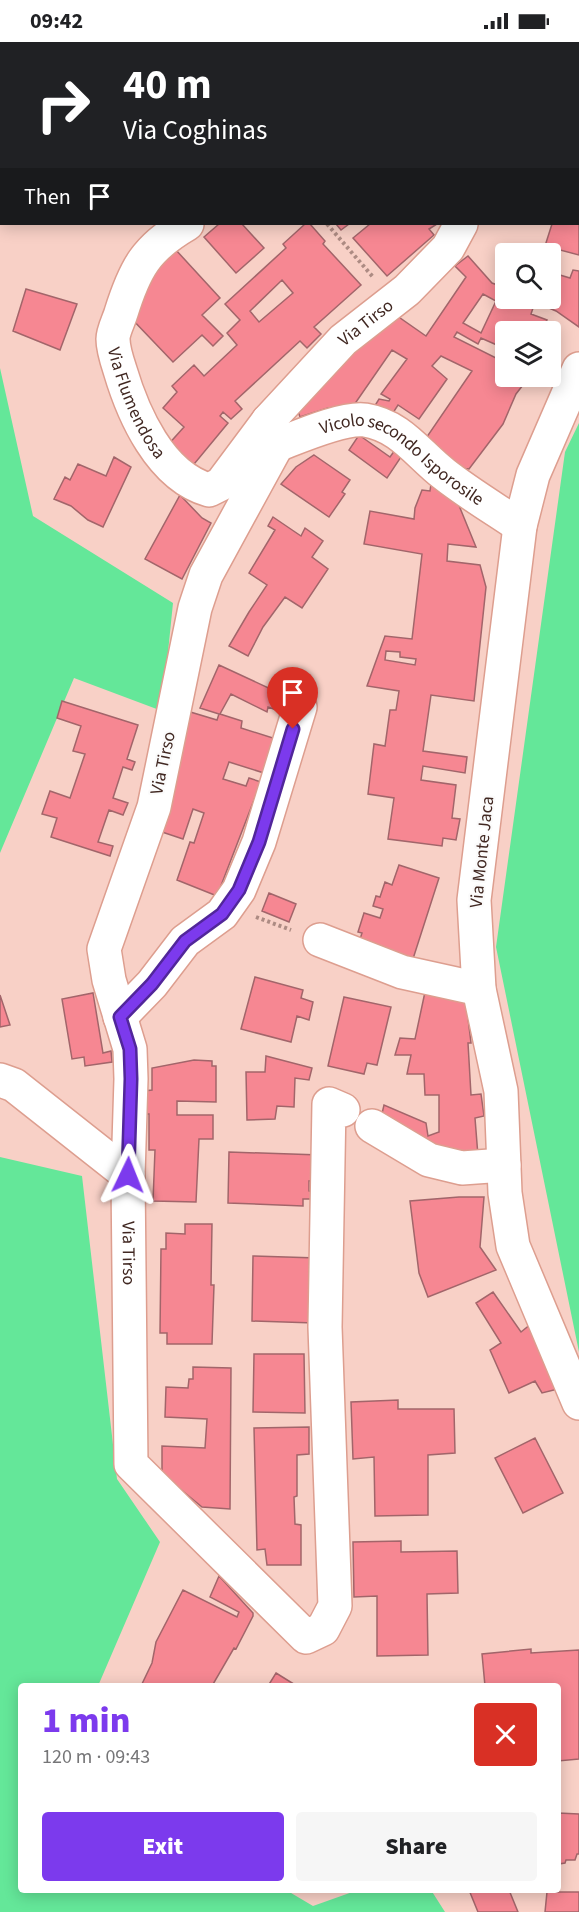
<!DOCTYPE html>
<meta charset="utf-8">
<style>
:root{--surface:#fff;--page:#f6f6f6;--text:#202124;--muted:#757577;--accent:#7c3aed}
body{margin:0;font-family:"Source Sans 3",sans-serif;background:var(--page);color:var(--text);height:100vh;display:flex;flex-direction:column;font-size:22px;white-space:nowrap}
*{box-sizing:border-box;margin:0}
p{font-size:20px;color:var(--muted)}
.icon{flex:none;width:33px;height:33px;fill:none;stroke:currentColor;stroke-width:2;stroke-linecap:round;stroke-linejoin:round}
.map{position:relative;flex:1;overflow:hidden}
.sheet{position:absolute;left:18px;top:1641px;width:543px;height:210px;display:flex;flex-direction:column;background:var(--surface);border-radius:6px;box-shadow:0 3px 15px #0003}
.sheet>*{flex:none}
.top-card{position:absolute;left:0px;top:0px;width:579px;height:183px;box-shadow:0 3px 15px #0003;background:#202124;color:#fff;overflow:hidden}
.fabs{position:absolute;left:495px;top:201px;display:grid;gap:12px}
.fabs a{display:grid;place-items:center;width:66px;height:66px;border-radius:6px;background:var(--surface);box-shadow:0 3px 15px #0003;font-size:30px}
.pin{position:absolute;display:grid;place-items:center;width:51px;height:51px;color:#fff;margin:-62px -26px;border-radius:50% 50% 50% 0;rotate:-45deg;box-shadow:0 0 6px #0007}
.pin .icon{rotate:45deg}
.me{position:absolute;width:66px;margin:-33px;rotate:2deg;stroke-linejoin:round;filter:drop-shadow(0 0 4px #0008)}
.turn{display:flex;align-items:center;gap:21px;height:126px;padding:0 24px;font-size:27px}
.turn .icon{width:78px;height:78px;stroke-width:2.5}
.turn b{display:block;font-size:42px;line-height:51px}
.then{display:flex;align-items:center;height:57px;padding:0 24px;background:#0003;gap:12px;font-size:22px}
.round{display:grid;place-items:center;flex:none;width:63px;height:63px;border-radius:6px;background:var(--page)}
.summary{display:flex;align-items:center;justify-content:space-between;height:102px;padding:0 24px}
h1{font-size:36px;font-weight:800;line-height:45px;color:var(--accent)}
.primary-button{display:flex;gap:12px;margin-top:auto;padding:12px 24px}
.primary-button a{flex:1;height:69px;border-radius:6px;background:var(--accent);color:#fff;font-size:24px;font-weight:800;line-height:69px;text-align:center}
.primary-button a+a{background:var(--page);color:var(--text)}
.status{display:flex;justify-content:space-between;align-items:center;height:42px;padding:0 30px;background:var(--surface);direction:ltr}
.status svg{height:16px;fill:currentColor}
.map>svg:first-child{display:block}
.green{fill:#64e799}
.building{fill:#f68792;stroke:#a2656a;stroke-width:1.5;fill-rule:evenodd}
.lines{fill:none;stroke-linecap:round;stroke-linejoin:round}
.minor-casing{stroke:#dd9e8f;stroke-width:36}
.path{stroke:#ad8b83;stroke-width:4;stroke-dasharray:3 3;stroke-linecap:butt}
.minor{stroke:#fff;stroke-width:33}
.route-casing{stroke:#51269a;stroke-width:15}
.route{stroke:#7c3aed;stroke-width:10}
.labels{text-anchor:middle;dominant-baseline:central;stroke-width:4.5;stroke-linejoin:round;paint-order:stroke}
.street-label{font-size:18px;fill:#412822;stroke:#fbfbfb}
</style>
<div class="status"><b>09:42</b><svg viewBox="0 0 49 12"><path d="M0 12V9h3v3zM5 12V6h3v6zM10 12V3h3v9zM15 12V0h3v12zM26 1h20v11H26zM47 4h2v5h-2z"/></svg></div>
<div class="map">
<svg width="579" height="1870" viewBox="0 0 579 1870">
<rect width="100%" height="100%" fill="#f8d0c6"/>
<!-- green -->
<path class="green" d="M0,0H135L134,2H2V178L0,180Z
M0,326L33,474L173,561L162,669L74,636L0,811Z
M579,381V1310L496,905L565,410Z
M0,1115L82,1134L117,1437L160,1500L98,1644H21V1848H286L313,1864L358,1848H431L445,1870H0Z"/>
<!-- building -->
<path class="building" d="M341,0H408L406,2H342Z
M579,117V159L578,158V121Z
M579,181V213L545,204L552,182Z
M219,182H242L264,206L236,231L204,195Z
M305,182H310L325,199L323,202L361,243L314,285L321,292L307,306L300,299L235,359L242,367L231,377L223,370L220,374L228,381L190,427L166,405L184,385L163,366L177,350L172,344L194,323L204,334L237,303L227,291L240,278L225,262L286,206L283,202ZM282,238L293,251L259,280L250,269Z
M336,182H349L341,188Z
M370,182H437L429,187L434,193L387,234L353,196Z
M175,207L220,256L202,273L223,294L213,304L202,293L173,320L131,276L150,219Z
M468,214L492,241L506,246V256H529L534,259L535,256H550V230L570,236L573,228L579,229V285L556,269L535,260L531,272L547,278L541,290H506V307L481,296L478,302L457,290L454,295L506,321V334H530L516,352L503,382L469,427L451,425L422,402L472,329L441,314L432,324L447,337L419,377L398,363L391,374L371,370L379,357L389,359L390,357L381,352L407,317L392,308L354,363L328,366L300,375L297,366L390,269L426,294L466,235L455,224ZM483,252L496,259L481,291L463,281Z
M26,247L77,262L60,308L13,289Z
M359,393L390,415L400,401L407,406L387,436L349,408Z
M314,413L350,438L342,450L345,452L329,475L281,442L296,425Z
M114,415L131,425L103,485L88,478L71,464L54,457L65,435L70,438L78,422L106,434Z
M431,442L451,444L476,505L448,502L447,519L480,523L486,545L474,659L431,653L423,709L467,715L465,731L423,724L421,738L456,743L452,776L460,777L456,798L443,796L442,804L388,797L394,756L368,752L374,702L385,704L390,668H396L399,649L367,644L385,594L412,597L422,512L364,502L370,469L414,477L415,466L422,448L430,449ZM386,609L400,610V615L416,617L415,623L385,618Z
M180,453L202,476L211,481L182,537L145,517Z
M273,475L301,494L305,486L323,499L312,515L328,527L302,566L285,555L263,585L248,614L229,604L249,570L267,543L249,531L275,488L268,484Z
M219,623L290,656L285,671L268,665L267,670L231,652L220,672L242,679L241,686L276,697L264,731L229,720L223,737L246,744L249,736L261,740L217,854L177,838L190,800L194,801L204,771L193,767L183,797L156,788L187,669L217,678L219,672L200,666Z
M62,659L138,683L127,717L135,720L132,728L123,725L113,756L128,761L123,773L109,768L98,800L113,804L110,814L51,795L57,776L42,772L50,749L70,756L85,712L73,709L81,684L57,676Z
M399,823L439,836L411,923L357,906L362,891L358,890L364,871L380,876L383,867L373,864L376,854L380,855L385,840L392,843Z
M269,851L296,862L289,880L262,869Z
M255,935L303,948L301,956L313,960L309,978L297,974L291,1000L241,987Z
M425,950L466,959L471,1001H468L471,1053L481,1052L484,1074L475,1076L478,1114L439,1115L379,1084L384,1063L426,1081L428,1094L439,1090V1053H425L424,1032H407L411,1013H395L400,996L415,997Z
M93,951L103,1011L111,1009L112,1020L85,1024L84,1015L72,1017L62,957Z
M0,953L10,983L0,985Z
M344,955L391,965L377,1023L367,1021L364,1032L328,1024Z
M266,1014L312,1026L309,1038L295,1036L294,1065L277,1064L275,1077L247,1078L246,1030H265Z
M194,1018L212,1019V1024H216V1060L177,1059V1073H213V1097H199L196,1160L153,1159L155,1108H149V1072H144V1049L152,1048V1026Z
M229,1110L320,1113L319,1138L309,1139V1149L314,1150L313,1157H303V1164L228,1161Z
M459,1155H484L480,1205L496,1228L428,1255L419,1231L410,1159Z
M185,1182H212L211,1243H214L212,1302H167V1291H160L161,1207H166V1191L185,1192Z
M253,1214L317,1216L314,1281L252,1279Z
M493,1250L521,1290L531,1282L558,1347L542,1351L535,1339L509,1351L490,1308L501,1301L476,1261Z
M254,1312H304L305,1371L253,1370Z
M193,1325L231,1326L230,1467L202,1465L162,1432V1404L205,1406L207,1377L165,1375L166,1345L188,1346L189,1337H193Z
M398,1358V1367H454L455,1411L428,1413V1473L375,1474L374,1415L353,1417L351,1360Z
M309,1385V1412L297,1413V1454L294,1455L295,1482L301,1483V1523H267L265,1507L257,1508L254,1386Z
M535,1396L563,1451L523,1471L495,1416Z
M401,1499V1510L457,1509L458,1551L427,1552L428,1613L377,1614V1554L354,1555L353,1500Z
M219,1534L253,1571V1574L236,1607L234,1606L212,1644H141L152,1621L156,1600L183,1548L237,1575L239,1570L210,1555Z
M531,1607V1611L579,1608V1717L558,1719V1644H485L482,1612Z
M276,1631L297,1644H268Z
M558,1771L579,1772V1812H577L575,1818H566L565,1821L559,1822L558,1826Z
M469,1848H509L518,1870H478Z
M547,1850H579V1870H545Z"/>
<g class="lines">
<defs>
<g id="minor">
<path d="M484,2L486,0"/>
<path d="M524,2L525,0"/>
<path id="s1" d="M187,182C146,206 135,226 121,271C119,278 113,289 113,297C113,306 117,319 120,328C133,372 160,434 209,448L221,442L268,379L343,298L407,248L448,206L461,182"/>
<path d="M579,327L533,433L520,484L474,858L479,947L501,1049L505,1151L513,1204L579,1361"/>
<path id="s2" d="M268,379L277,403L206,533L195,566L154,765L104,907L109,938L130,1007L131,1037L128,1133L131,1422L306,1595L323,1587L335,1564L325,1285L329,1062L343,1068"/>
<path id="s3" d="M277,403C298,395 343,375 365,378C401,384 417,411 444,432C468,451 495,467 520,484"/>
<path d="M320,898L402,930L479,947"/>
<path d="M120,975L152,942L185,899L222,872L239,848L259,800L300,665"/>
<path d="M0,1038L14,1043L128,1133"/>
<path d="M372,1084L429,1118L462,1126L504,1123"/>
</g>
</defs>
<!-- minor casing -->
<use href="#minor" class="minor-casing"/>
<!-- path -->
<path class="path" d="M327,182L373,235
M256,875L291,888"/>
<!-- minor -->
<use href="#minor" class="minor"/>
</g>
<g class="lines">
<defs>
<path id="route" d="M128,1133L131,1037L130,1007L120,975L152,942L185,899L222,872L239,848L259,800L293,687"/>
</defs>
<!-- route casing -->
<use href="#route" class="route-casing"/>
<!-- route -->
<use href="#route" class="route"/>
</g>
<g class="labels">
<!-- street labels -->
<g class="street-label">
<text stroke="none"><textPath href="#s1" startOffset="560">Via Tirso</textPath></text>
<text stroke="none"><textPath href="#s1" startOffset="210">Via Flumendosa</textPath></text>
<text stroke="none"><textPath href="#s3" startOffset="141">Vicolo secondo Isporosile</textPath></text>
<text transform="translate(163 721) rotate(-78)">Via Tirso</text>
<text transform="translate(482 810) rotate(-84)">Via Monte Jaca</text>
<text stroke="none"><textPath href="#s2" startOffset="870">Via Tirso</textPath></text>
</g>
</g>
</svg>
<div class="fabs">
<a><svg class="icon" aria-label="search" viewBox="0 0 24 24"><circle cx="10" cy="10" r="6"/><path d="M15 15l6 6"/></svg></a>
<a><svg class="icon" aria-label="layers" viewBox="0 0 24 24"><path d="M12 4l9 5-9 5-9-5zM3 14l9 5 9-5"/></svg></a>
</div>
<div class="pin" style="left:293px;top:687px;background:#d93025"><svg class="icon" aria-label="arrive" viewBox="0 0 24 24"><path d="M6 21V4h12l-3 4 3 4H6"/></svg></div>
<svg class="me" style="left:128px;top:1133px" viewBox="-20 -20 40 40"><path d="M0-17L14 15 0 8-14 15z" fill="#7c3aed" stroke="#fff" stroke-width="4"/></svg>
<div class="top-card">
<div class="turn"><svg class="icon" aria-label="right" viewBox="0 0 24 24"><path d="M7 20v-9h11M14 6l5 5-5 5"/></svg><div><b>40 m</b>Via Coghinas</div></div>
<div class="then">Then<svg class="icon" aria-label="arrive" viewBox="0 0 24 24"><path d="M6 21V4h12l-3 4 3 4H6"/></svg></div>
</div>
<section class="sheet">
<div class="summary"><div><h1>1 min</h1><p>120 m · 09:43</p></div><a class="round" style="background:#d93025;color:#fff"><svg class="icon" aria-label="close" viewBox="0 0 24 24"><path d="M6 6l12 12M18 6L6 18"/></svg></a></div>
<div class="primary-button"><a>Exit</a><a>Share</a></div>
</section>
</div>
